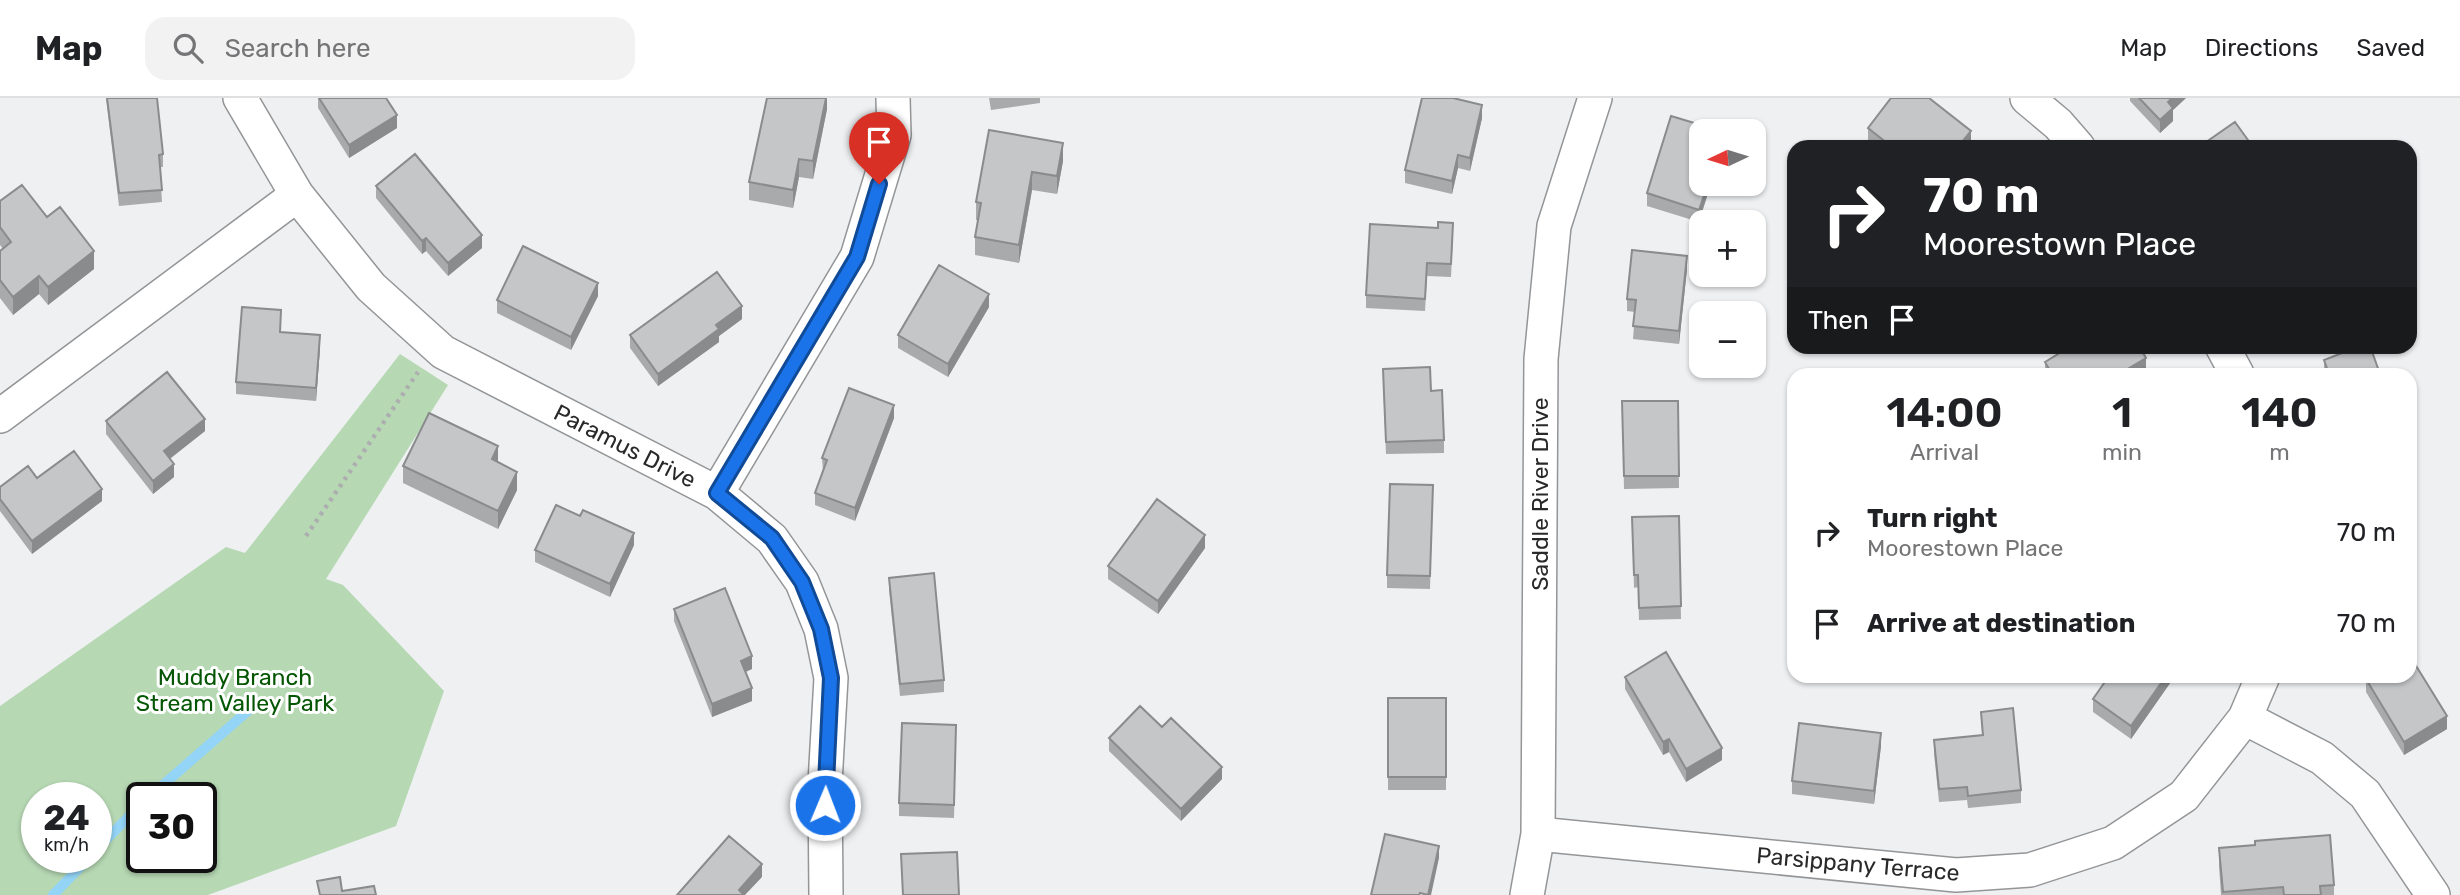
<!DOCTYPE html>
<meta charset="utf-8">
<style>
:root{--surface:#fff;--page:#f2f2f2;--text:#202124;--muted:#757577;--line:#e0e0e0}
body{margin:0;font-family:Rubik,sans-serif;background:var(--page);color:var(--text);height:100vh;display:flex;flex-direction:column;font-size:26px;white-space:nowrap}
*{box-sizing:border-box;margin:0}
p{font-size:23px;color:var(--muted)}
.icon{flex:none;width:38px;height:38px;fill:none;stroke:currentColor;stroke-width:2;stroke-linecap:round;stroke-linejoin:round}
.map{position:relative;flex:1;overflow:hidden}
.details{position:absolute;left:1787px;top:270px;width:630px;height:315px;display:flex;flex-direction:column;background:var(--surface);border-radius:21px;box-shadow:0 2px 5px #0004}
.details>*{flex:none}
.hud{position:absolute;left:1787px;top:42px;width:630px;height:214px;border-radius:21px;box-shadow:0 2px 5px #0004;background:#202124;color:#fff;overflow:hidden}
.needle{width:46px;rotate:266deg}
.fabs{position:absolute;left:1689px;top:21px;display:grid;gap:14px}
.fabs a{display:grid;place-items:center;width:77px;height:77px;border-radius:14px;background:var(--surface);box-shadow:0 2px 5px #0004;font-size:35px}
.speed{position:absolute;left:21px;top:684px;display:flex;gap:14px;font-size:35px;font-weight:700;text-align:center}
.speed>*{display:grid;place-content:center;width:91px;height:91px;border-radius:50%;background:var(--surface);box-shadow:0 2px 5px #0004;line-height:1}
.speed small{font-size:18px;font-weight:400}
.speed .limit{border:4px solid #111;border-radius:10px;background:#fff;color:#111}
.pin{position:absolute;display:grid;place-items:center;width:60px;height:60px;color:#fff;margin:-72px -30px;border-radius:50% 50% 50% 0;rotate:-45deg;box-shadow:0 0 7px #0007}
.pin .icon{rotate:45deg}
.me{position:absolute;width:77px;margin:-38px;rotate:1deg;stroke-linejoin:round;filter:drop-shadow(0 0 5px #0008)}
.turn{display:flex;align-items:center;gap:24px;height:147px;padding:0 21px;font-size:32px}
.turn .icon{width:91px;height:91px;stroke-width:2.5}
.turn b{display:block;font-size:49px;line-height:60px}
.then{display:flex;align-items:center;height:66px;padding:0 21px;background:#0003;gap:14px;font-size:26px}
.eta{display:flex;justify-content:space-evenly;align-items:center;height:119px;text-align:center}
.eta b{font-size:42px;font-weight:600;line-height:49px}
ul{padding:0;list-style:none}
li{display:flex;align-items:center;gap:21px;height:91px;padding:0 21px}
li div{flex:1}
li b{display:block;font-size:26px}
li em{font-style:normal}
header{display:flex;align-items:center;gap:42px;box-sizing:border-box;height:98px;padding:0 35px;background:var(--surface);border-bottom:2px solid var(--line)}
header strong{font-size:33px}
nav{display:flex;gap:38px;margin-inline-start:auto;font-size:24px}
.search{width:490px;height:63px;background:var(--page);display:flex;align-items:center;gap:18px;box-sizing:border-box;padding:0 24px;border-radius:21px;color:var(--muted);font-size:26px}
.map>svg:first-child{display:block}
.green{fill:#b6d8b3;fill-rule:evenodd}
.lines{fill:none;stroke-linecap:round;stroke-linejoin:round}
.stream{stroke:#94d4f6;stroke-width:10}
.minor-casing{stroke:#949597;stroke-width:36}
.path{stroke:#adaeb0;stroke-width:4.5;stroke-dasharray:3.5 5;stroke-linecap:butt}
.minor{stroke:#fff;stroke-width:33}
.wall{fill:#a9aaac}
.shaded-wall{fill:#898b8c}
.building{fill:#c4c6c8;stroke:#898b8c;stroke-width:2}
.route-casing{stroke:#114b97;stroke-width:18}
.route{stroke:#1a73e8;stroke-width:12}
.labels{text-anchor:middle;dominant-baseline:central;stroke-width:6;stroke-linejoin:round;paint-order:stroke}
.street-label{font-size:23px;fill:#29292a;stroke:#fff}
.park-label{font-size:23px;fill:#045603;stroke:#fff}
</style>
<header>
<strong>Map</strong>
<div class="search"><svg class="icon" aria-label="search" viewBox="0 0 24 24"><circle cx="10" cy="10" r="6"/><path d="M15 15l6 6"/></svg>Search here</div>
<nav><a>Map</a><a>Directions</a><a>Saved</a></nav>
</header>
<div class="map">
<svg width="2460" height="797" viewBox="0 0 2460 797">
<rect width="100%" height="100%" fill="#eef0f2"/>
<!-- green -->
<path class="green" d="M400,256L448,287L326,481L343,487L444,593L396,728L208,797H0V608L226,449L245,455ZM37,700H96V760H37ZM142,700H201V760H142Z"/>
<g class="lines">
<!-- stream -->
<path class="stream" d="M148,700L257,605
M96,752L142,705
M53,797L89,760"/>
<defs>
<path id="minor" d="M240,0L297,97L371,189L443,254L717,395L772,441L802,484L821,531L831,580L825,685L826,797
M2027,0L2058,26L2078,49
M2222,248L2237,276
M0,318L297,97
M717,395L857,159L894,37L893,0
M2245,620L2322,660L2365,696L2433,797
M1538,736L1956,777L2030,772L2113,745L2184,698L2245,620L2263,578
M1527,797L1538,736L1541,261L1554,128L1595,0"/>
</defs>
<!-- minor casing -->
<use href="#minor" class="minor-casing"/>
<!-- path -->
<path class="path" d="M306,438L418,274"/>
<!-- minor -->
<use href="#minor" class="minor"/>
</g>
<!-- wall -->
<path class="wall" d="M106,0H157L163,56V69H160L162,104L119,108Z
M318,0H386L397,30L349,60L318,10Z
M827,0V11L813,81L799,79L793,110L749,102V84Z
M989,0H1040V5L991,12Z
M2130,0H2186L2173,12V23L2160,35L2130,3Z
M1482,20L1470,73L1458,70L1452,96L1405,85V72Z
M1868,30L1971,45L1968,49H1876L1868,43Z
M989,32L1063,63L1057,96L1032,92L1019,165L975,157V139L978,122H976V104Z
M1721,33L1699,124L1647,108V95Z
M376,88L482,150L448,178L426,153L422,156L376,100Z
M0,103L47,119L94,171L48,207L39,196L13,217L0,200V153L3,151L0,147Z
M1453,138L1451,179L1427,178L1425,213L1366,210V197Z
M1687,171L1679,246L1633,241L1635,214L1627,213V201Z
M598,198L571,252L497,215V202Z
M989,209L948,279L898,250V237Z
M742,221L719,238V244L658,288L630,250V237Z
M281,234L320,250L316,303L236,296V284Z
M2064,248H2139L2146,273L2140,276H2045V264L2066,252Z
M2324,262L2380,276H2324Z
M1383,283L1431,293L1444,342V355L1386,356Z
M1622,303H1678L1679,390L1624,391Z
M894,320L855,423L815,407V395L823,373L822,360Z
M106,323L205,333L170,361L174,379L153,396L106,336Z
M403,368L517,392L498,431L403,385Z
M37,380L102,403L32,456L0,413V389Z
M2410,381L2415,464V477H2410Z
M1433,387L1430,491L1387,490V477Z
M580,418L634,447L610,499L535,464V452Z
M1679,418L1681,521L1639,522L1638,489L1634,490L1632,419Z
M1205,450L1158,516L1108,481V468Z
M889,480L944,582V594L900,598L889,492Z
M674,511L752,571L746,574L752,603L712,619L674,523Z
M2175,578L2131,641L2093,614V601Z
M2361,578H2410L2447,631L2404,657L2366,594V585Z
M1625,579L1722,662L1686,684L1669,654L1663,657L1625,591Z
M1388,600H1446V692H1388Z
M1981,614L2021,692V705L1968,710L1967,702L1939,704L1934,655V642L1982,637Z
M1162,629L1222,681L1181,723L1109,653V640Z
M956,640L954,720L899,718V705Z
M1881,648L1874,706L1792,696V683Z
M2219,750L2334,787V797H2221L2219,768Z"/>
<!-- shaded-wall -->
<path class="shaded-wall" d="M826,0H827V11L813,81V63Z
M2172,0H2186L2173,12V23L2160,35V22L2168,4Z
M1482,7V20L1470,73V60Z
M397,17V30L349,60V47Z
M1971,33V45L1968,49H1958Z
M1063,45V63L1057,96V78Z
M1458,57V70L1452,96V83Z
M799,61V79L793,110V92Z
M1032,74V92L1019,165V147Z
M1708,86H1711L1699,124V112Z
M482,137V150L448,178V165Z
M426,140V153L422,156V143Z
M94,153V171L48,207V189Z
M1687,158V171L1679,246V233Z
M39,178V196L13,217V199Z
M598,185V198L571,252V239Z
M989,196V209L948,279V266Z
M742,208V221L719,238V244L658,288V276L716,227Z
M320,237V250L316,303V290Z
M2146,260V273L2140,276H2119Z
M894,307V320L855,423V410Z
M205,321V333L164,365V353Z
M498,348V366L492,361Z
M174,366V379L153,396V383Z
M517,374V392L498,431V413Z
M102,391V403L32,456V443Z
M634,435V447L610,499V486Z
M1205,437V450L1158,516V503Z
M752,558V571L741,575V563Z
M2166,578H2175L2131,641V628Z
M752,590V603L712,619V606Z
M2447,618V631L2404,657V644Z
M1881,635V648L1874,706V693Z
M1669,641V654L1663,657V644Z
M1722,650V662L1686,684V671Z
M1222,669V681L1181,723V711Z
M1439,748V760L1431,797H1428Z
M762,766V779L745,797H739V792Z"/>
<!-- building -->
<path class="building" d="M107,0H157L163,56L159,57L162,92L119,95Z
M319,0H386L397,17L349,47Z
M767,0H826L813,63L799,61L793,92L749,84Z
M1422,0H1453L1482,7L1470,60L1458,57L1452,83L1405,72Z
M1891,0H1929L1971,33L1958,49H1892L1868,30Z
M2139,0H2172L2168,4L2173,10L2160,22Z
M1671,18L1721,33H1701V86H1708L1699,112L1647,95Z
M2235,24L2253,49H2199Z
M989,32L1063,45L1057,78L1032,74L1019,147L975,139L981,105L976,104Z
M415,56L482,137L448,165L426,140L422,143L376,88Z
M22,87L47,119L60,109L94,153L48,189L39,178L13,199L0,182V153L11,144L0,129V103Z
M1438,124L1453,125L1451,166L1427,165L1425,201L1366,197L1370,126L1438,130Z
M523,148L598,185L571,239L497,202Z
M1632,152L1687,158L1679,233L1633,228L1636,202L1627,201Z
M939,167L989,196L948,266L898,237Z
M717,174L742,208L716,227L719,231L658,276L630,237Z
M242,209L281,212L280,234L320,237L316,290L236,284Z
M2071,248H2139L2146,260L2119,276H2052L2045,264Z
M2360,248H2370L2380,276H2329L2324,262Z
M1430,269L1431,293L1442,292L1444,342L1386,344L1383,271Z
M167,274L205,321L164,353L174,366L153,383L106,323Z
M849,290L894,307L855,410L815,395L827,362L822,360Z
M1622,303H1678L1679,378H1624Z
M429,315L498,348L492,361L517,374L498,413L403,368Z
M74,353L102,391L32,443L0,401V389L28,368L37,380Z
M2410,381H2412L2415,464H2410Z
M1390,386L1433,387L1430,478L1387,477Z
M1157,401L1205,437L1158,503L1108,468Z
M556,407L580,418L583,412L634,435L610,486L535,452Z
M1679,418L1681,508L1639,510L1638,477H1634L1632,419Z
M934,475L944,582L900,586L889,480Z
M725,490L752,558L741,563L752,590L712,606L674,511Z
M1666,554L1722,650L1686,671L1669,641L1663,644L1625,579Z
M2410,558L2447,618L2404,644L2366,581L2370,579L2369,578H2410Z
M2109,578H2166L2131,628L2093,601Z
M1388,600H1446V679H1388Z
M1140,608L1162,629L1171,620L1222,669L1181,711L1109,640Z
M2013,610L2021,692L1968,698L1967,689L1939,691L1934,642L1983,637L1981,614Z
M902,625L956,627L954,707L899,705Z
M1799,625L1881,635L1874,693L1792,683Z
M1385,736L1439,748L1428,797L1420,795L1419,797H1371Z
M2330,737L2334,787L2320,788L2321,797H2284L2283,789L2223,794L2219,750L2255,747V743Z
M729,738L762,766L739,792L743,796L742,797H677Z
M957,754L959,797H903L901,756Z
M340,779L342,793L374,788L376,797H320L317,783Z"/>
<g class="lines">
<defs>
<path id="route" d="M825,707L831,580L821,531L802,484L772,440L717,395L857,159L879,86"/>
</defs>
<!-- route casing -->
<use href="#route" class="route-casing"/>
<!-- route -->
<use href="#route" class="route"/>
</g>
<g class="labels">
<!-- street labels -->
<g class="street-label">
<text transform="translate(625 348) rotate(27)">Paramus Drive</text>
<text transform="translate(1540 396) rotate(-90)">Saddle River Drive</text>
<text transform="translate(1858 766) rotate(5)">Parsippany Terrace</text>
</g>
<!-- park labels -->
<g class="park-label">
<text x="235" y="579">Muddy Branch<tspan x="235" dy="26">Stream Valley Park</tspan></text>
</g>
</g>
</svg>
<div class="fabs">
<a><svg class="needle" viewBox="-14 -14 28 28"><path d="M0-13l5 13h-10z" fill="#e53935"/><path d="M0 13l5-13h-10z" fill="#757577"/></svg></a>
<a>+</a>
<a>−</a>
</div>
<div class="speed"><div>24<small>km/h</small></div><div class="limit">30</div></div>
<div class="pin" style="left:879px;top:86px;background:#d93025"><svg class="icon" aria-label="arrive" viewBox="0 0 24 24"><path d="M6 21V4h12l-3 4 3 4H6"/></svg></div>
<svg class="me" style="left:825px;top:707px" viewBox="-20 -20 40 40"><circle r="17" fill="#1a73e8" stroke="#fff" stroke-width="3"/><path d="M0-11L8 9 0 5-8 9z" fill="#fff"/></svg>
<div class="hud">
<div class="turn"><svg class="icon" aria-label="right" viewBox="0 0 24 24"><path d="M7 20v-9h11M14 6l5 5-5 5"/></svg><div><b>70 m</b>Moorestown Place</div></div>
<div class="then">Then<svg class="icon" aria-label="arrive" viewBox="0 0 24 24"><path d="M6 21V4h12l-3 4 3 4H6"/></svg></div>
</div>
<section class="details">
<div class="eta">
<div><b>14:00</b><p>Arrival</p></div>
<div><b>1</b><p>min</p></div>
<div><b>140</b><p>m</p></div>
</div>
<ul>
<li><svg class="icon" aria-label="right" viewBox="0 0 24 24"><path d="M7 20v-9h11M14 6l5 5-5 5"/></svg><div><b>Turn right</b><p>Moorestown Place</p></div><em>70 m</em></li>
<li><svg class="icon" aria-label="arrive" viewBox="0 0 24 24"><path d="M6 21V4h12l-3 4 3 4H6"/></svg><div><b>Arrive at destination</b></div><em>70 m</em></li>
</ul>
</section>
</div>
